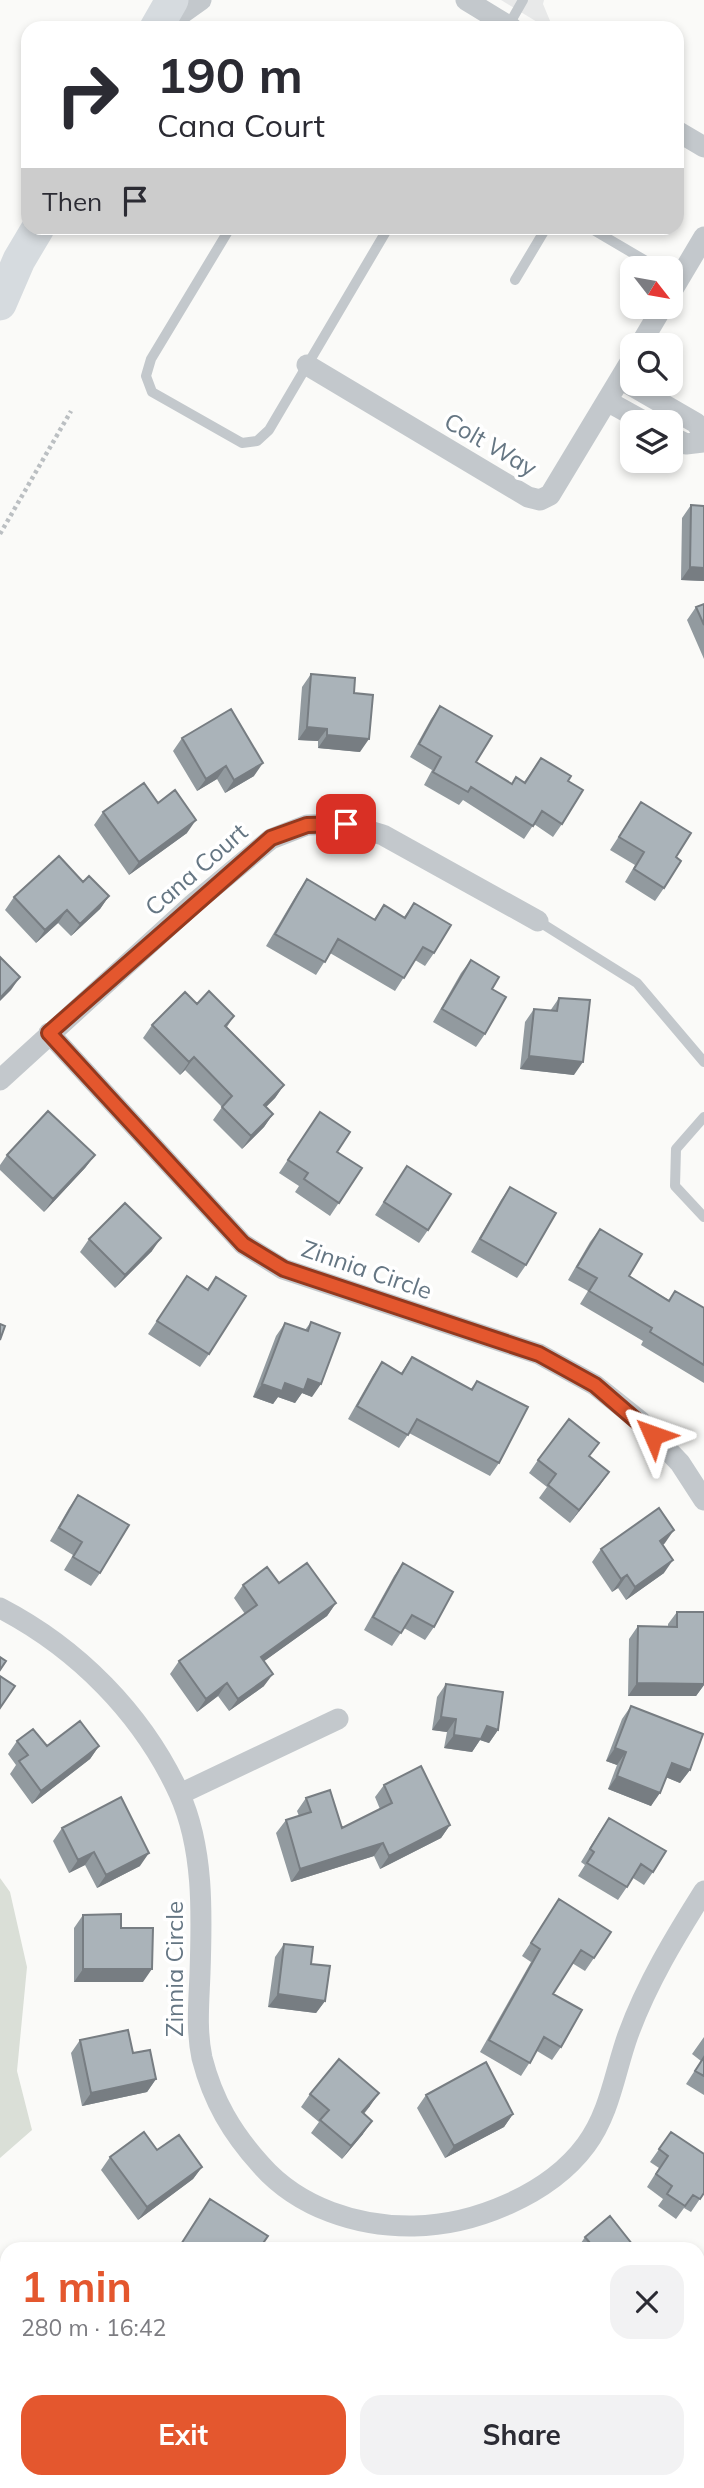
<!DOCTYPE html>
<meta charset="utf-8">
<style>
:root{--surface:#fff;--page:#f2f2f3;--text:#2b2b33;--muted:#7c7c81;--accent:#e4572e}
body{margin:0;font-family:Mulish,sans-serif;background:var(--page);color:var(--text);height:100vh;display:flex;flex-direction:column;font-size:26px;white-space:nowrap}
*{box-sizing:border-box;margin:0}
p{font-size:23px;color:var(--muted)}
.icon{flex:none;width:38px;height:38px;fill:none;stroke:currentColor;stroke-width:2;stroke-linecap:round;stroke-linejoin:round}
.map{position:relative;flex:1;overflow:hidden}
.side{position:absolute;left:0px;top:2242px;width:705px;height:247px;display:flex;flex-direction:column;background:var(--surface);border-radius:21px 21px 0 0;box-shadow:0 4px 10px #0003}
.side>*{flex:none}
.hud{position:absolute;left:21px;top:21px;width:663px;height:214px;border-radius:21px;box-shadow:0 4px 10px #0003;background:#fff;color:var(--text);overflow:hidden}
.needle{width:46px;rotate:121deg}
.fabs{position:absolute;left:620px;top:256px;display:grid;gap:14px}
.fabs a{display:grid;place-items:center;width:63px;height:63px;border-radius:14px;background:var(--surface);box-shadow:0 4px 10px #0003;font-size:35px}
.pin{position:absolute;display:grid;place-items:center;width:60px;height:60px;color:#fff;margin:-30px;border-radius:14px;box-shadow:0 4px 10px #0006}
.me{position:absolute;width:77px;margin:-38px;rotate:313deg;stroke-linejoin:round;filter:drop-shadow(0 0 5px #0008)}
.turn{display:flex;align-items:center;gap:24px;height:147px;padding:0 21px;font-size:32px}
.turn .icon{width:91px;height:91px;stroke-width:2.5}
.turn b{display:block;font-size:49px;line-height:60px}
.then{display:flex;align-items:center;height:66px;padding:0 21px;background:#0003;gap:14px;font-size:26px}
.round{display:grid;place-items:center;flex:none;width:74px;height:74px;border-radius:21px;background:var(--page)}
.headline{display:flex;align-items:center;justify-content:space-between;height:119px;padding:0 21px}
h1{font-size:42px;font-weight:700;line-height:52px;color:var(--accent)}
.cta{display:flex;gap:14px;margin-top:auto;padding:14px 21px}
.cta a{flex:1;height:80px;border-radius:21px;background:var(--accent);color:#fff;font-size:28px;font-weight:700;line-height:80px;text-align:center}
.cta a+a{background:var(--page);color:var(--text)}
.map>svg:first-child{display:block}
.built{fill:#e8e9e9}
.green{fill:#dadfd7}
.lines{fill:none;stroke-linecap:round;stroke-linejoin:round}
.path{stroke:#bbbfc2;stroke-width:4.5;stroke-dasharray:3.5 3.5;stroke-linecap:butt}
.service{stroke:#c3c8cc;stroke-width:10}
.minor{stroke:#c3c8cc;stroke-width:21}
.primary{stroke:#d6dbdf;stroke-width:33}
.wall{fill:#929a9f}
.shaded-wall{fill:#777d82}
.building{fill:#aab3b9;stroke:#777d82;stroke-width:2}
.route-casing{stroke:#94391e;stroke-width:18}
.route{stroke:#e4572e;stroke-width:12}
.labels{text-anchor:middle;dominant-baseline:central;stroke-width:7;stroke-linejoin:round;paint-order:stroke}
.street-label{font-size:24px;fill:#657683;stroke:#fff}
</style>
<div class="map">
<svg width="704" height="2488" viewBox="0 0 704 2488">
<rect width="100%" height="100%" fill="#fafaf8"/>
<!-- built -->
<path class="built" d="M501,0H544L543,4L553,28H547Z"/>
<!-- green -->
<path class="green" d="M0,1878L10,1892L27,1967L17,2071L32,2130L0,2158Z"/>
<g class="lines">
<!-- path -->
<path class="path" d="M0,534L71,411"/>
<!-- service -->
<path class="service" d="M507,28L523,0
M230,228L151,359L146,376L152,392L242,443L257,441L269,430L388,228
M590,228L658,268
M515,280L546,228
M538,921L637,983L704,1062
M704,1117L676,1149L675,1186L704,1217"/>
<!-- minor -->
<path class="minor" d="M466,0L512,28
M163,27L201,0
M677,131L704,147
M670,294L704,237
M640,345L663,306
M307,365L528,497L540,500L550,495L632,359
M620,379L696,423L704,434
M607,401L645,422
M670,436L686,444L704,442
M49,1033L243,1244L283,1269L539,1354L595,1385L640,1421L680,1463L704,1500
M0,1080L193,904L271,839L307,825L346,824L383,835L538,921
M0,1608C77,1648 142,1713 179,1793C204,1848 202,1914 200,1973C199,2001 196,2030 202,2058C213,2101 232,2133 261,2165C299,2208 358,2227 414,2226C474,2225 549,2195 586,2145C610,2113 615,2071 628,2035C647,1983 675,1937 704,1891
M180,1794L338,1719"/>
<!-- primary -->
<path class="primary" d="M156,28L172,0
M0,304L19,260L38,228"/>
</g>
<!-- wall -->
<path class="wall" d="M691,505L704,581L681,580L682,518Z
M704,604V659L687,620L696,607Z
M311,674L354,693L360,752L318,748V741L298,740L302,687Z
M440,706L476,762L512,784L524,782L541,758L568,781L562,824L553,837L534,824L524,839L463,800L459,805L424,785L432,770L410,757L431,719Z
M182,738L254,776L225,793L217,779L197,791L173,751Z
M641,802L676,857L664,888L655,901L625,882L635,865L610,850Z
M158,803L187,833L129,875L94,825L103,812Z
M307,879L374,919L384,905L404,917L414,903L434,953L425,966L415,960L395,991L330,953L316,975L266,946L298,892Z
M83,882L109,896L100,909L71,936L58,923L36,943L5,910L14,897Z
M471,960L492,989L485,1034L476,1047L433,1022L461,973Z
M559,998L574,1075L520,1069L525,1022L534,1009L550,1011Z
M197,1004L234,1016L227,1027L284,1085L275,1098L266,1107L273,1114L264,1127L242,1149L213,1120L222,1107L185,1070L180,1075L143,1038L152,1025Z
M311,1125L337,1152L362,1168L330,1216L295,1192L299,1186L279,1173Z
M7,1155H95L85,1168L44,1212L0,1170V1165Z
M407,1166L428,1230L419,1243L375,1215Z
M510,1187L526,1265L517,1278L471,1252L501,1200Z
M600,1229L629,1276L669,1300L675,1291L704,1308V1383L641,1345L643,1341L580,1304L588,1291L568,1280L590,1242Z
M89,1239L152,1251L115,1288L80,1252Z
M187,1276L207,1289L216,1277L209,1354L200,1367L148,1334Z
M311,1322L312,1397L302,1393L295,1403L278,1397L273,1404L253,1397L276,1336L285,1323L305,1330Z
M412,1357L470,1390L477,1381L499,1463L490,1476L409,1433L399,1448L348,1419L373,1375L382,1362L401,1373Z
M590,1456L609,1472L570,1523L539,1498L547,1487L529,1473L538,1460Z
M78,1495L100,1573L91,1586L64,1570L73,1555L50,1541L69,1508Z
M665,1543L663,1545L664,1573L626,1600L618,1588L612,1592L592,1562L601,1549Z
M403,1563L434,1627L425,1640L404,1628L392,1646L364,1630L394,1576Z
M279,1583L336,1603L327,1616L264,1661V1686L229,1711L218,1696L197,1712L170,1674L179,1661L245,1614L234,1598L243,1585Z
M677,1612H704V1685L696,1696H628L629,1639L638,1626L668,1627V1624Z
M446,1684L498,1730L489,1743L480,1740L472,1752L444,1748L447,1732L432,1730L437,1697Z
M631,1706L690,1770L680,1783L666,1777L651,1806L608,1789L617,1765L606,1761L622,1719Z
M17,1741L47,1746H99L90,1759L32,1804L10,1774L16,1765L8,1754Z
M384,1785L450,1825L441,1838L380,1869L374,1856L291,1882L276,1833L286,1820L299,1816L297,1811L306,1798L342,1828L380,1809L375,1797Z
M609,1818L653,1872L644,1885L633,1878L618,1900L578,1876L585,1865L581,1862L600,1831Z
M62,1828L140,1866L97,1888L85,1865L69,1873L53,1841Z
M559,1899L594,1958L585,1971L572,1963L553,1994L561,2047L552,2060L537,2051L521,2076L480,2052L531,1962L522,1956Z
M83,1915L121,1928L143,1982H74V1928Z
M284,1944L311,1964L325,2001L316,2013L268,2007L275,1957Z
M704,2037V2095L686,2084L701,2061L692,2054Z
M80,2040L133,2053L156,2079L147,2092L82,2106L71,2053Z
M310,2094L370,2106L364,2114L363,2134L342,2159L311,2133L319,2122L301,2107Z
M426,2095L513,2114L504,2127L445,2158L417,2108Z
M671,2132L704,2193L691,2212L684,2208L676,2219L658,2206L663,2199L647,2187L659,2168L650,2162Z
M157,2150L202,2167L193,2179L138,2220L101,2170L110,2157Z
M585,2237L636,2249H577Z
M7,2364V2431L0,2423V2417L4,2411L0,2406V2370Z
M93,2482H166L165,2488H88Z"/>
<!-- shaded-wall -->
<path class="shaded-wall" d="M690,567L704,568V581L681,580Z
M307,727L327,729L318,741L298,740Z
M327,735L369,739L360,752L318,748Z
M263,763L254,776L225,793L234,780Z
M226,766L217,779L197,791L206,779Z
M196,820L187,833L129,875L139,862Z
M109,896L100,909L71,936L80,924Z
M67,910L58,923L36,943L45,930Z
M20,977L11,990L0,1001V998Z
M529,1056L583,1062L574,1075L520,1069Z
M194,1057L185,1070L180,1075L189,1062Z
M284,1085L275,1098L255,1118L264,1105Z
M273,1114L264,1127L242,1149L251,1136Z
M95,1155L85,1168L44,1212L53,1199Z
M161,1238L152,1251L115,1288L125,1275Z
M308,1379L321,1384L312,1397L302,1393L295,1403L278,1397L273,1404L253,1397L262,1384L285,1383Z
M609,1472L600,1485L570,1523L579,1510Z
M674,1530L665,1543L651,1554L660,1541Z
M673,1560L664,1573L626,1600L635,1587Z
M627,1575L618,1588L612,1592L621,1579Z
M336,1603L327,1616L252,1670L261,1657Z
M273,1674L264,1686L229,1711L238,1699Z
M227,1683L218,1696L197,1712L206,1699Z
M637,1683L704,1684V1685L696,1696H628Z
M441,1717L456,1719L447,1732L432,1730Z
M487,1726L498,1730L489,1743L480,1740L472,1752L444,1748L454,1735Z
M99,1746L90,1759L32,1804L41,1791Z
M615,1748L626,1752L617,1765L606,1761Z
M672,1763L690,1770L680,1783L663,1776Z
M617,1776L660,1793L651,1806L608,1789Z
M450,1825L441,1838L380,1869L389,1856Z
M383,1843L374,1856L291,1882L300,1869Z
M94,1852L85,1865L69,1873L78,1860Z
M149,1853L140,1866L97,1888L106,1875Z
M83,1969H152L143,1982H74Z
M278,1994L325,2001L316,2013L268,2007Z
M156,2079L147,2092L82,2106L91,2093Z
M379,2093L370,2106L353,2125L362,2112Z
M513,2114L504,2127L445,2158L454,2146Z
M372,2121L363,2134L342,2159L351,2146Z
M202,2167L193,2179L138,2220L147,2207Z
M698,2470H704V2483H688L689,2482H698Z"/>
<!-- building -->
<path class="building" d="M691,505L704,506V568L690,567Z
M704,604V625L696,607Z
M311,674L355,678L354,693L373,695L369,739L327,735V729L307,727Z
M440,706L492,736L476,762L512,784L516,777L525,783L541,758L571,776L568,781L583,790L562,824L542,811L533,826L471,787L468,792L433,772L441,757L419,744Z
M231,709L263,763L234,780L226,766L206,779L182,738Z
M144,783L158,803L175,790L196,820L139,862L103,812Z
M641,802L691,833L676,857L681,861L664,888L634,869L644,852L619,837Z
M59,856L83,882L89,876L109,896L80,924L67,910L45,930L14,897Z
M307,879L375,920L384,905L405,918L414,903L451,925L434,953L423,947L404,978L338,939L325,962L275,934Z
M0,957L20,977L0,998Z
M471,960L499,977L492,989L506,997L485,1034L442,1009Z
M209,991L234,1016L225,1026L284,1085L264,1105L273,1114L251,1136L222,1107L232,1096L194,1057L189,1062L152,1025L185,992L197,1004Z
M559,998L590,1000L583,1062L529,1056L534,1009L557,1011Z
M48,1111L95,1155L53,1199L7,1155Z
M320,1112L350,1132L337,1152L362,1168L339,1203L304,1179L308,1173L288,1160Z
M407,1166L451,1194L428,1230L384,1202Z
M510,1187L556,1213L526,1265L480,1239Z
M125,1203L161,1238L125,1275L89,1239Z
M600,1229L642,1254L629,1276L669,1301L675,1291L704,1308V1365L650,1332L652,1328L589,1291L597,1278L577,1267Z
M187,1276L208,1290L216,1277L246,1296L209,1354L157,1321Z
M311,1322L340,1333L321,1384L308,1379L304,1390L285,1383L282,1391L262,1384L285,1323L308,1331Z
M0,1324L5,1326L0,1340Z
M412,1357L472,1390L477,1381L528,1407L499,1463L417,1419L408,1435L357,1406L382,1362L402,1374Z
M569,1419L599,1443L589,1456L609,1472L579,1510L548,1485L556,1474L538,1460Z
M78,1495L129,1525L100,1573L73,1557L82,1542L59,1528Z
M659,1508L674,1530L660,1541L673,1560L635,1587L627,1575L621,1579L601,1549Z
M307,1563L336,1603L261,1657L273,1674L238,1699L227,1683L206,1699L179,1661L257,1605L243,1585L267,1567L279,1583Z
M403,1563L453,1592L434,1627L412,1615L401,1633L373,1617Z
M677,1612H704V1684L637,1683L638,1626L677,1627Z
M0,1657L6,1661L0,1670Z
M0,1676L15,1686L0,1708Z
M446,1684L503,1692L498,1730L487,1726L481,1739L454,1735L456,1719L441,1717Z
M631,1706L703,1734L690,1770L672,1763L660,1793L617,1776L626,1752L615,1748Z
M80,1721L99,1746L41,1791L19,1761L28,1755L17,1741L33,1729L47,1746Z
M421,1766L450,1825L389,1856L383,1843L300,1869L286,1820L311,1812L306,1798L330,1790L342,1828L392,1803L384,1785Z
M121,1797L149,1853L106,1875L94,1852L78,1860L62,1828Z
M609,1818L666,1851L653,1872L641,1864L627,1887L587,1863L594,1852L590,1849Z
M559,1899L611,1932L594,1958L581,1950L553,1994L582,2010L561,2047L544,2037L530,2063L489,2040L540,1949L531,1943Z
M121,1914V1928H153L152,1969H83V1915Z
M284,1944L313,1947L311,1964L330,1966L325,2001L278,1994Z
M128,2030L133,2053L150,2050L156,2079L91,2093L80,2040Z
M704,2057V2076L695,2071Z
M339,2059L379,2093L362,2112L372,2121L351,2146L320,2120L329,2110L310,2094Z
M486,2062L513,2114L454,2146L426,2095Z
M144,2132L157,2150L179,2135L202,2167L147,2207L110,2157Z
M671,2132L704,2154V2193L700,2199L693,2195L685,2206L667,2194L672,2186L656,2174L668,2156L659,2149Z
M210,2199L268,2236L259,2249H178Z
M610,2216L636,2249H584L590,2243L585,2237Z
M7,2364V2380L0,2372V2370Z
M698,2397H704V2470H698Z
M97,2482H166L165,2488H96Z"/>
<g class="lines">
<defs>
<path id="route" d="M346,824L307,825L271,838L49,1033L243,1244L284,1269L539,1354L595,1385L653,1435"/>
</defs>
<!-- route casing -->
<use href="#route" class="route-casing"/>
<!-- route -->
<use href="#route" class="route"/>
</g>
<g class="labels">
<!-- street labels -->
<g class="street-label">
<text transform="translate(491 444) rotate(30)">Colt Way</text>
<text transform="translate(196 869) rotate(-41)">Cana Court</text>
<text transform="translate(367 1269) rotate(19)">Zinnia Circle</text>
<text transform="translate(174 1969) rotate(-90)">Zinnia Circle</text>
</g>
</g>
</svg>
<div class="fabs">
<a><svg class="needle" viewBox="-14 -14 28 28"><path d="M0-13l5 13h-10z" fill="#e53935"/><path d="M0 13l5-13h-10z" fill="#7c7c81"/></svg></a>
<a><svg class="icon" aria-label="search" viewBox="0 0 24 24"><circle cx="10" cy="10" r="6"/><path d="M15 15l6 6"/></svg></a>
<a><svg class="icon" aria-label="layers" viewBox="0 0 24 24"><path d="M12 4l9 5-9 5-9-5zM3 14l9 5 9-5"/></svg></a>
</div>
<div class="pin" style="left:346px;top:824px;background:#d93025"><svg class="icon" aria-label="arrive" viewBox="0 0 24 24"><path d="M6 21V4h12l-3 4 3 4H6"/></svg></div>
<svg class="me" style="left:653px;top:1435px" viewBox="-20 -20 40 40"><path d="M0-17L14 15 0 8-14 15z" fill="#e4572e" stroke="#fff" stroke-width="4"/></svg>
<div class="hud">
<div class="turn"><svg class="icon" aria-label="right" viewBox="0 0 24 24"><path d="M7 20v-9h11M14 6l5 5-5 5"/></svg><div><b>190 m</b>Cana Court</div></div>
<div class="then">Then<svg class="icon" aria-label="arrive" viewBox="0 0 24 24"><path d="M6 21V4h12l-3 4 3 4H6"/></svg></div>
</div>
<section class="side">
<div class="headline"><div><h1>1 min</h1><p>280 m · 16:42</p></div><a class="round"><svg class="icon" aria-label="close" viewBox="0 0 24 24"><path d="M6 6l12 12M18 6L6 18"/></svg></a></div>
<div class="cta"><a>Exit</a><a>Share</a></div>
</section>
</div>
